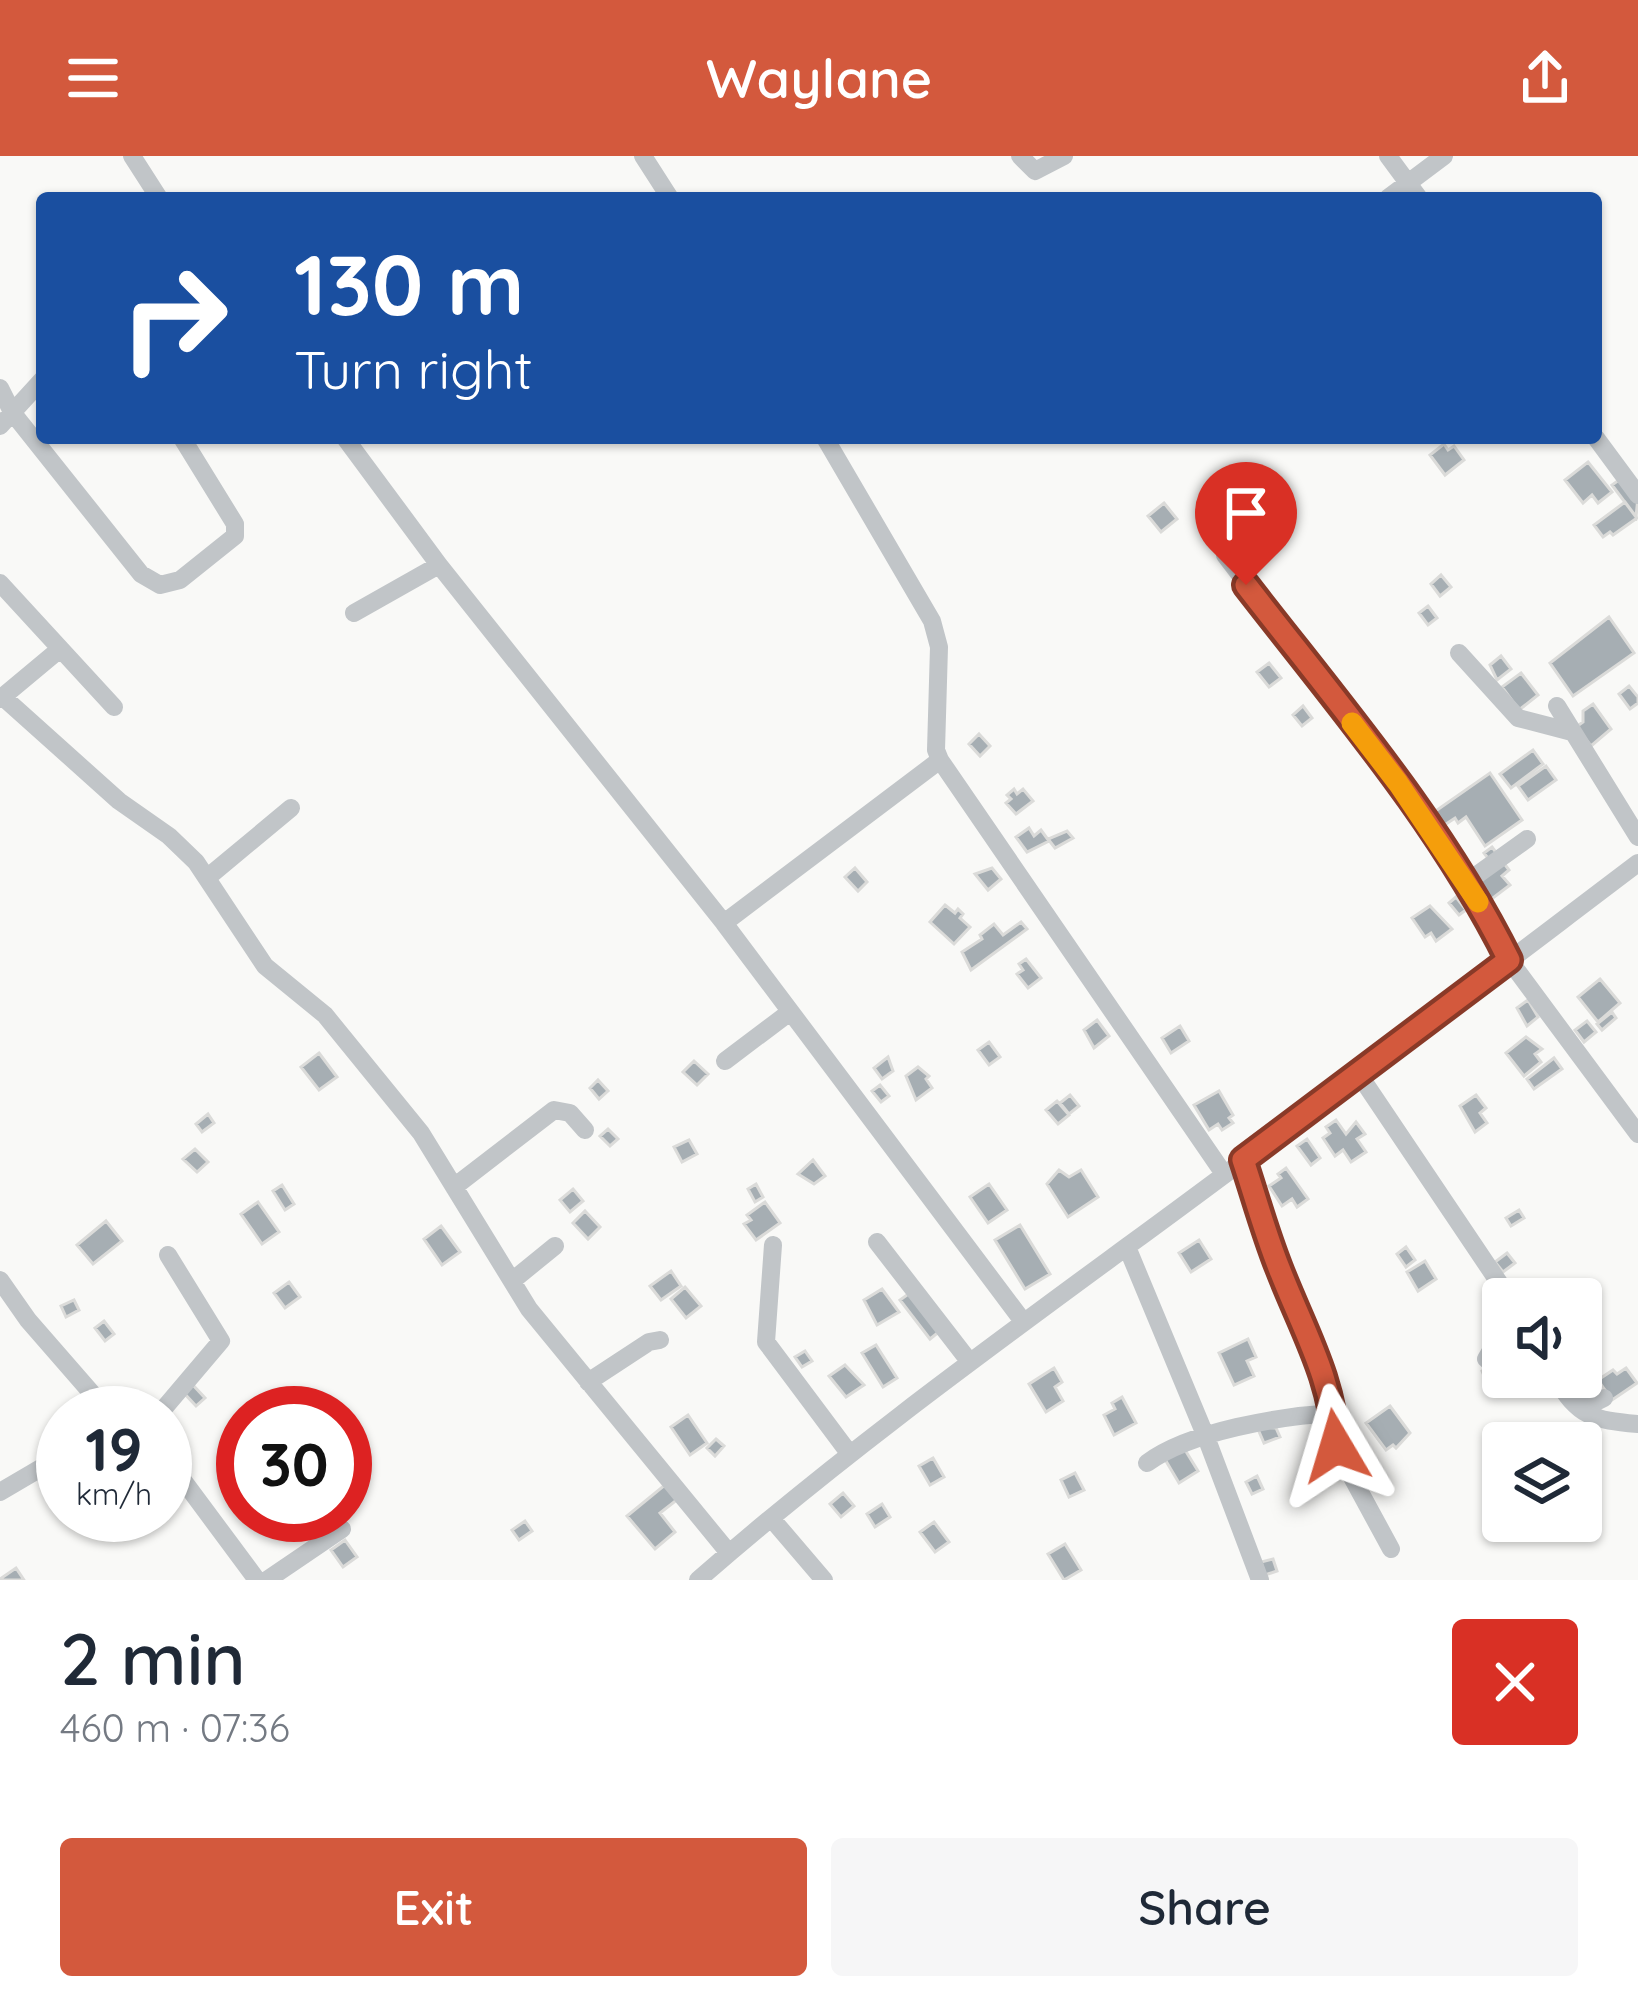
<!DOCTYPE html>
<meta charset="utf-8">
<style>
:root{--surface:#fff;--page:#f6f6f7;--text:#1f2937;--muted:#747a83;--accent:#d3593d}
body{margin:0;font-family:Quicksand,sans-serif;background:var(--page);color:var(--text);height:100vh;display:flex;flex-direction:column;font-size:45px;white-space:nowrap}
*{box-sizing:border-box;margin:0}
p{font-size:39px;color:var(--muted)}
.icon{flex:none;width:66px;height:66px;fill:none;stroke:currentColor;stroke-width:2;stroke-linecap:round;stroke-linejoin:round}
.map{position:relative;height:1424px;overflow:hidden}
.details{display:flex;flex-direction:column;background:var(--surface);flex:1}
.details>*{flex:none}
.hud{position:absolute;left:36px;top:36px;width:1566px;height:252px;border-radius:12px;box-shadow:0 3px 9px #0004;background:#1a4fa0;color:#fff;overflow:hidden}
.tools{position:absolute;left:1482px;top:1122px;display:grid;gap:24px}
.tools a{display:grid;place-items:center;width:120px;height:120px;border-radius:12px;background:var(--surface);box-shadow:0 3px 9px #0004;font-size:60px}
.speed{position:absolute;left:36px;top:1230px;display:flex;gap:24px;font-size:60px;font-weight:700;text-align:center}
.speed>*{display:grid;place-content:center;width:156px;height:156px;border-radius:50%;background:var(--surface);box-shadow:0 3px 9px #0004;line-height:1}
.speed small{font-size:30px;font-weight:400}
.speed .limit{border:18px solid #d22;background:#fff;color:#111}
.pin{position:absolute;display:grid;place-items:center;width:102px;height:102px;color:#fff;margin:-123px -51px;border-radius:50% 50% 50% 0;rotate:-45deg;box-shadow:0 0 12px #0007}
.pin .icon{rotate:45deg}
.me{position:absolute;width:132px;margin:-66px;rotate:353deg;stroke-linejoin:round;filter:drop-shadow(0 0 9px #0008)}
.turn{display:flex;align-items:center;gap:42px;height:252px;padding:0 60px;font-size:54px}
.turn .icon{width:156px;height:156px;stroke-width:2.5}
.turn b{display:block;font-size:84px;line-height:102px}
.round{display:grid;place-items:center;flex:none;width:126px;height:126px;border-radius:12px;background:var(--page)}
.overview{display:flex;align-items:center;justify-content:space-between;height:204px;padding:0 60px}
h1{font-size:72px;font-weight:600;line-height:90px}
.button{display:flex;gap:24px;margin-top:auto;padding:24px 60px}
.button a{flex:1;height:138px;border-radius:12px;background:var(--accent);color:#fff;font-size:48px;font-weight:600;line-height:138px;text-align:center}
.button a+a{background:var(--page);color:var(--text)}
header{display:flex;justify-content:space-between;align-items:center;height:156px;padding:0 60px;background:var(--accent);color:#fff;font-size:54px;font-weight:600}
.map>svg:first-child{display:block}
.building{fill:#a6aeb3;stroke:#dbdbd9;stroke-width:3}
.lines{fill:none;stroke-linecap:round;stroke-linejoin:round}
.minor{stroke:#c1c5c8;stroke-width:18}
.route-casing{stroke:#893a28;stroke-width:30}
.route{stroke:#d3593d;stroke-width:21}
.slow{stroke:#f59e0b;stroke-width:21}
</style>
<header><svg class="icon" aria-label="menu" viewBox="0 0 24 24"><path d="M4 6h16M4 12h16M4 18h16"/></svg>Waylane<svg class="icon" aria-label="share" viewBox="0 0 24 24"><path d="M12 15V3M7 8l5-5 5 5M5 13v7h14v-7"/></svg></header>
<div class="map">
<svg width="1638" height="1424" viewBox="0 0 1638 1424">
<rect width="100%" height="100%" fill="#f9f9f7"/>
<!-- building -->
<path class="building" d="M1444,288L1448,294L1454,290L1464,304L1445,319L1430,299Z
M1588,306L1612,336L1598,347L1592,339L1583,347L1565,324Z
M1623,321L1638,341L1636,361L1612,329Z
M1625,346L1637,362L1613,379L1610,376L1603,381L1594,369Z
M1164,347L1177,363L1161,376L1148,360Z
M1441,419L1451,431L1440,440L1431,428Z
M1428,450L1437,462L1428,469L1419,457Z
M1609,461L1634,497L1573,540L1550,507Z
M1501,500L1511,513L1497,524L1490,509Z
M1269,507L1281,522L1269,531L1257,516Z
M1521,517L1538,539L1519,554L1502,531Z
M1629,530L1638,541V547L1630,553L1619,538Z
M1593,548L1611,573L1591,590L1576,571L1583,566V555Z
M1303,550L1312,562L1302,570L1293,559Z
M979,578L990,590L980,600L969,588Z
M1533,594L1543,608L1511,632L1500,618Z
M1546,610L1556,624L1528,644L1518,630Z
M1490,617L1522,664L1485,690L1466,661L1458,667L1455,662L1437,674L1427,661Z
M1014,633L1017,638L1023,633L1033,645L1016,658L1006,647L1011,643L1007,639Z
M1029,672L1034,680L1041,674L1049,685L1027,696L1016,681Z
M1067,675L1073,682L1055,692L1048,683Z
M1492,691L1509,714L1502,720L1510,729L1489,745L1470,720L1490,705L1484,697Z
M855,712L867,726L858,735L845,721Z
M992,712L1001,723L988,734L975,718Z
M1456,741L1466,754L1459,759L1449,747Z
M945,749L955,757L958,753L963,758L960,762L970,771L954,788L930,766Z
M1430,750L1452,773L1436,785L1431,777L1425,781L1412,762Z
M1021,766L1027,773L971,814L962,796L982,783L980,779L994,768L1003,779Z
M1026,803L1041,822L1028,832L1017,818L1023,814L1019,808Z
M1600,823L1620,847L1598,866L1578,841Z
M1528,844L1538,861L1527,870L1517,852Z
M1612,856L1616,862L1602,874L1597,868Z
M1097,864L1109,880L1094,892L1084,874Z
M1587,865L1596,876L1584,886L1575,874Z
M1180,870L1189,885L1171,897L1162,882Z
M1526,881L1542,893L1535,898L1541,906L1524,920L1506,897Z
M989,886L1000,901L989,909L978,894Z
M319,897L337,921L319,934L301,911Z
M888,901L893,915L882,923L874,912Z
M1554,902L1562,913L1534,933L1527,923Z
M694,905L708,918L697,929L683,916Z
M918,911L929,920L926,923L932,932L916,944L906,920Z
M598,924L608,935L599,943L590,932Z
M880,929L889,940L881,946L872,935Z
M1219,935L1233,959L1229,962L1233,967L1222,974L1218,968L1209,974L1194,949Z
M1070,939L1079,950L1069,958L1060,947Z
M1476,939L1486,952L1480,957L1487,967L1475,976L1460,950Z
M1057,945L1069,959L1058,968L1046,954Z
M208,958L214,967L202,976L196,968Z
M1336,964L1346,978L1356,966L1365,978L1357,983L1366,996L1351,1006L1343,994L1335,1000L1323,982L1330,977L1326,971Z
M608,973L618,983L610,990L600,980Z
M1307,983L1320,1002L1311,1009L1297,990Z
M689,984L697,998L682,1006L674,991Z
M195,993L208,1006L197,1016L183,1003Z
M813,1004L825,1020L814,1028L798,1018Z
M1286,1012L1308,1043L1297,1051L1292,1043L1282,1050L1269,1030L1281,1022L1278,1018Z
M1059,1014L1069,1021L1081,1014L1098,1041L1068,1061L1047,1028Z
M756,1028L763,1041L755,1046L748,1033Z
M989,1028L1007,1054L988,1067L970,1041Z
M282,1029L294,1048L285,1054L273,1035Z
M573,1033L583,1045L570,1056L560,1044Z
M258,1046L279,1076L262,1088L241,1058Z
M765,1046L780,1067L756,1084L744,1068L751,1064L747,1059Z
M1519,1054L1524,1062L1511,1070L1506,1062Z
M585,1055L600,1071L588,1083L573,1067Z
M106,1065L122,1085L93,1108L77,1089Z
M1020,1069L1050,1118L1025,1133L995,1084Z
M441,1070L460,1096L442,1109L424,1083Z
M1199,1084L1211,1103L1191,1116L1179,1097Z
M1406,1091L1415,1104L1406,1111L1397,1098Z
M1507,1097L1515,1107L1503,1116L1495,1106Z
M1425,1105L1436,1123L1418,1135L1407,1116Z
M671,1115L681,1130L661,1144L650,1130Z
M289,1126L300,1141L285,1152L274,1137Z
M685,1131L701,1150L686,1162L671,1143Z
M882,1133L899,1156L877,1169L864,1144Z
M911,1136L940,1175L930,1183L900,1144Z
M74,1144L79,1154L66,1161L61,1150Z
M104,1165L114,1178L105,1185L95,1172Z
M1248,1183L1256,1201L1247,1205L1254,1220L1234,1229L1219,1197Z
M876,1189L897,1222L883,1231L862,1197Z
M805,1195L812,1205L802,1211L795,1201Z
M1495,1206L1503,1211V1221L1511,1222L1490,1234L1482,1215Z
M845,1209L864,1229L846,1241L829,1220Z
M1054,1212L1062,1226L1055,1231L1063,1245L1046,1256L1029,1228Z
M1626,1212L1637,1227L1612,1244L1598,1224L1613,1214L1617,1218Z
M192,1228L205,1242L196,1250L183,1236Z
M1122,1241L1136,1267L1114,1279L1104,1259L1115,1253L1112,1247Z
M1390,1250L1410,1277L1396,1292L1393,1289L1386,1294L1366,1267Z
M688,1259L707,1287L690,1299L671,1271Z
M1257,1271L1276,1272L1280,1281L1264,1287Z
M716,1283L724,1290L715,1300L707,1292Z
M1182,1289L1198,1315L1179,1327L1163,1300Z
M933,1302L944,1321L930,1329L919,1310Z
M1075,1317L1084,1334L1069,1341L1061,1324Z
M1257,1320L1263,1333L1252,1338L1246,1326Z
M666,1328L678,1343L660,1357L675,1376L655,1393L627,1360Z
M843,1337L854,1350L841,1361L830,1348Z
M882,1348L890,1361L875,1371L867,1358Z
M525,1365L532,1375L519,1384L512,1374Z
M934,1366L949,1386L935,1396L920,1376Z
M345,1384L357,1401L343,1411L331,1394Z
M1065,1388L1081,1414L1064,1424L1048,1398Z
M1273,1403L1277,1415L1265,1419L1261,1406Z
M16,1412L24,1424H0V1423Z"/>
<g class="lines">
<!-- minor -->
<path class="minor" d="M132,0L159,42
M643,0L670,42
M1020,0L1035,15L1064,0
M1388,0L1419,42
M1388,42L1444,0
M0,232L12,256L141,418L160,429L180,424L235,380V368L182,282
M0,270L42,224
M345,282L439,409L724,767L1022,1164
M825,282L932,465L939,491L936,594L940,604L1224,1018
M1596,282L1638,339
M1225,399L1398,627L1467,726L1509,804L1638,978
M0,427L114,551
M354,457L439,409
M1459,497L1518,562L1572,576
M3,541L119,645L169,680L196,706L265,810L325,859L421,977L529,1153L729,1397
M0,543L60,493
M1557,550L1638,681
M208,721L291,652
M1467,726L1527,683
M724,767L940,604
M725,905L790,856
M1358,917L1510,1143
M1243,1004L1276,1104L1324,1215L1334,1257L1335,1290L1391,1393
M454,1031L554,954L570,957L585,974
M877,1086L969,1205
M773,1089L766,1186L849,1297
M1127,1091L1206,1281L1260,1424
M0,1124L28,1164L109,1257
M512,1125L555,1090
M1486,1203L1503,1174
M1555,1221C1578,1261 1593,1264 1638,1268
M588,1226L649,1186L660,1184
M1573,1246L1592,1248L1604,1242
M160,1257L221,1185L168,1099
M165,1300L257,1424
M1147,1307C1190,1275 1281,1260 1334,1257
M0,1336L63,1299
M771,1362L824,1424
M267,1424L342,1373
M698,1424C835,1304 982,1197 1129,1089C1300,964 1469,835 1638,707"/>
</g>
<g class="lines">
<defs>
<path id="route" d="M1246,429C1339,549 1441,667 1509,804L1243,1004C1255,1040 1265,1077 1279,1112C1303,1174 1333,1223 1336,1290"/>
</defs>
<!-- route casing -->
<use href="#route" class="route-casing"/>
<!-- route -->
<use href="#route" class="route"/>
<!-- slow -->
<path class="slow" d="M1352,567L1398,627L1478,746"/>
</g>
</svg>
<div class="tools">
<a><svg class="icon" aria-label="sound" viewBox="0 0 24 24"><path d="M4 9h4l5-4v14l-5-4H4zM17 9q2 3 0 6"/></svg></a>
<a><svg class="icon" aria-label="layers" viewBox="0 0 24 24"><path d="M12 4l9 5-9 5-9-5zM3 14l9 5 9-5"/></svg></a>
</div>
<div class="speed"><div>19<small>km/h</small></div><div class="limit">30</div></div>
<div class="pin" style="left:1246px;top:429px;background:#d93025"><svg class="icon" aria-label="arrive" viewBox="0 0 24 24"><path d="M6 21V4h12l-3 4 3 4H6"/></svg></div>
<svg class="me" style="left:1336px;top:1290px" viewBox="-20 -20 40 40"><path d="M0-17L14 15 0 8-14 15z" fill="#d3593d" stroke="#fff" stroke-width="4"/></svg>
<div class="hud">
<div class="turn"><svg class="icon" aria-label="right" viewBox="0 0 24 24"><path d="M7 20v-9h11M14 6l5 5-5 5"/></svg><div><b>130 m</b>Turn right</div></div>
</div>
</div>
<section class="details">
<div class="overview"><div><h1>2 min</h1><p>460 m · 07:36</p></div><a class="round" style="background:#d93025;color:#fff"><svg class="icon" aria-label="close" viewBox="0 0 24 24"><path d="M6 6l12 12M18 6L6 18"/></svg></a></div>
<div class="button"><a>Exit</a><a>Share</a></div>
</section>
